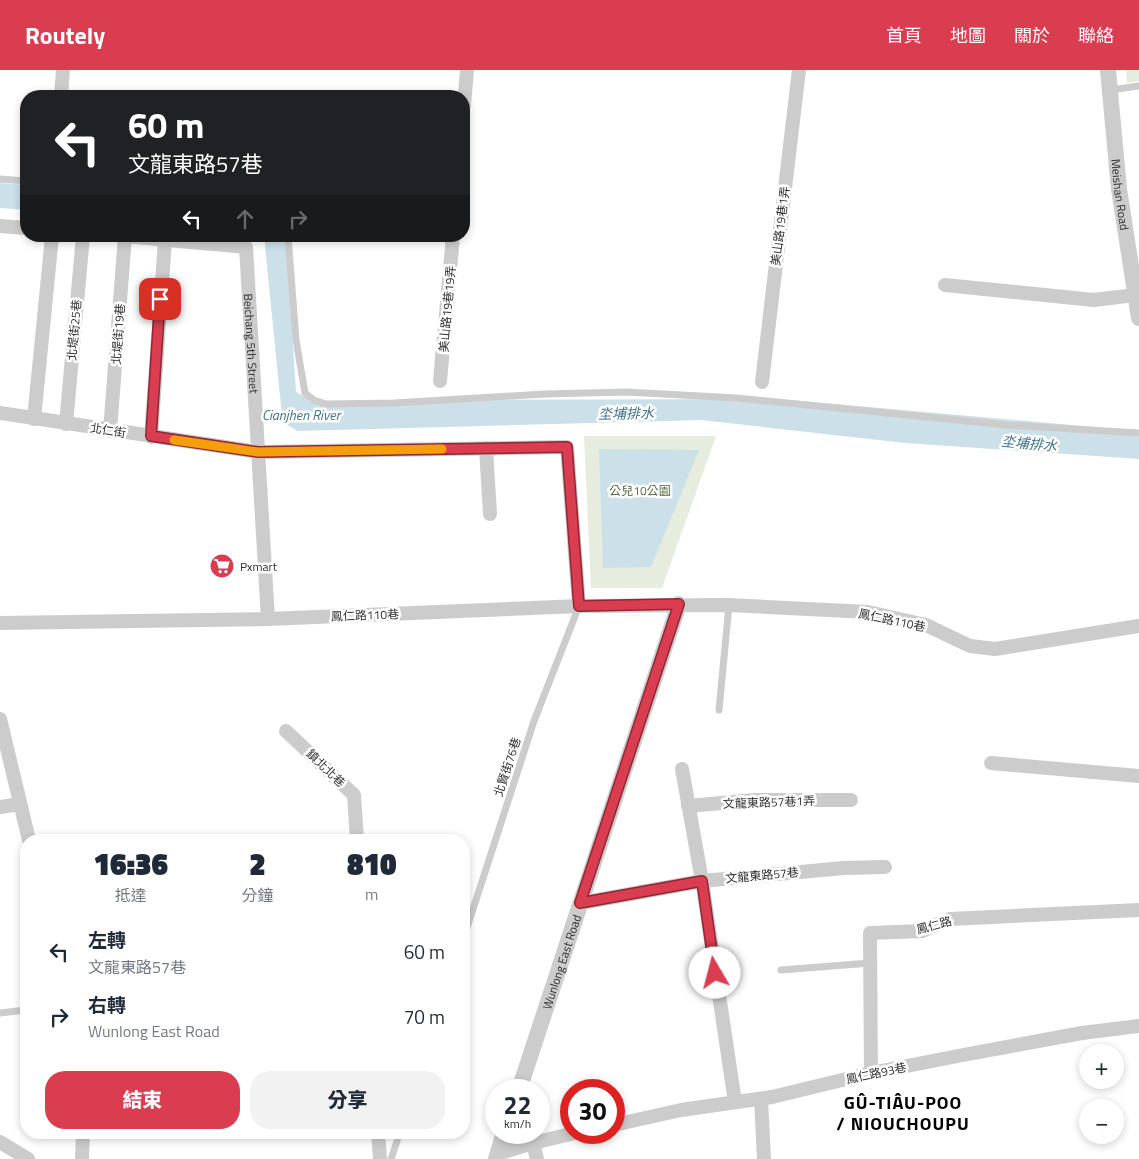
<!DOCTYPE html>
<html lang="zh-TW">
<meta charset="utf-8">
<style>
:root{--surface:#fff;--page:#f2f2f3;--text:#1f2937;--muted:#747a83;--accent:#db3d50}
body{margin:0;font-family:"Titillium Web","Noto Sans TC",sans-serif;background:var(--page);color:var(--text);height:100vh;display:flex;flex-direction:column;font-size:19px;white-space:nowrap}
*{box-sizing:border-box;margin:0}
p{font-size:16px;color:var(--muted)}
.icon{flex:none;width:28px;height:28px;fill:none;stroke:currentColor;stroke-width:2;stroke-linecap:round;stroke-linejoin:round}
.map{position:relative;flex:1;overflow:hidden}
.panel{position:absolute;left:20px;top:764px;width:450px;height:305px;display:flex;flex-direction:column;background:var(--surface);border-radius:20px;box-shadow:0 2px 8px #0003}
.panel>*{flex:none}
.banner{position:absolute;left:20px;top:20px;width:450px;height:152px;border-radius:20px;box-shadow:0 2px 8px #0003;background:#202124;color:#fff;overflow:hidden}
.tools{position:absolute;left:1079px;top:974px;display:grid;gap:10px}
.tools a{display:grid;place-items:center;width:45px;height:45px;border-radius:50%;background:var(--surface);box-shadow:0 2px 8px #0003;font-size:25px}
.speed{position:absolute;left:485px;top:1009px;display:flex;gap:10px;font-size:25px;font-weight:700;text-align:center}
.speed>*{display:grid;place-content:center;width:65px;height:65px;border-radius:50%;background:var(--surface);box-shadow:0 2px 8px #0003;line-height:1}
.speed small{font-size:12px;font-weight:400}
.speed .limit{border:8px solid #d22;background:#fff;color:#111}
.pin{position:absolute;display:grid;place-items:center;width:42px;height:42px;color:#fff;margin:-21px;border-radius:10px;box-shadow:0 2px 8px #0006}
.me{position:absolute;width:55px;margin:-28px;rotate:352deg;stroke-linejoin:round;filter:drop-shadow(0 0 4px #0008)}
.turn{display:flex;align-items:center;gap:18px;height:105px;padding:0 25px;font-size:22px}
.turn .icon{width:65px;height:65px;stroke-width:2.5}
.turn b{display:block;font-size:35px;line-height:42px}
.lanes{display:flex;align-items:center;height:48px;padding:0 25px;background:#0003;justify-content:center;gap:25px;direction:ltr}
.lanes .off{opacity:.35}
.eta{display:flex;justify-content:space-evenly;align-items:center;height:85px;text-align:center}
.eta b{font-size:30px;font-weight:800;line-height:35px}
.action{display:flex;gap:10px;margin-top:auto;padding:10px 25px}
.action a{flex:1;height:58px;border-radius:20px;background:var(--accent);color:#fff;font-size:20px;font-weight:800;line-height:58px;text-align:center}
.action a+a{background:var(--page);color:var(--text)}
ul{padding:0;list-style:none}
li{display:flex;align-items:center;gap:15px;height:65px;padding:0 25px}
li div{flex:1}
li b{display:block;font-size:19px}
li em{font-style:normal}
header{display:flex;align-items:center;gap:30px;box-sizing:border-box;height:70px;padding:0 25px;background:var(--accent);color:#fff}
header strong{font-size:24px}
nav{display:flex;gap:28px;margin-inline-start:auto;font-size:18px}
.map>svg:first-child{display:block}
.green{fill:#e6ecde}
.water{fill:#cce0ea}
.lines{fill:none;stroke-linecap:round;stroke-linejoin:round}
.service{stroke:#ccc;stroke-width:7}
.minor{stroke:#ccc;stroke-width:14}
.tertiary{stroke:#ccc;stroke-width:16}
.route-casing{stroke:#8e2834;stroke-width:12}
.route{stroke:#db3d50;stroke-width:9}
.slow{stroke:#f59e0b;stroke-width:9}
.labels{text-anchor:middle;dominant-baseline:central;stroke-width:5;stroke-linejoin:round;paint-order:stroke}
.street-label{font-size:12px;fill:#2f2f2f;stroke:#fff}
.park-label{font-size:12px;fill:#54693f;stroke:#fff}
.poi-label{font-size:12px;fill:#2f2f2f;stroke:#fff;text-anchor:start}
.water-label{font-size:14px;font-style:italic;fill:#42738d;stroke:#fff}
.district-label{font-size:18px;font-weight:bold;letter-spacing:1px;fill:#000;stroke:#fff}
</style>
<header>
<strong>Routely</strong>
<nav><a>首頁</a><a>地圖</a><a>關於</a><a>聯絡</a></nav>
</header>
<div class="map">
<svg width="1139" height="1089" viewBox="0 0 1139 1089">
<rect width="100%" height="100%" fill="#fff"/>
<!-- green -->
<path class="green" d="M1126,0H1139V11L1127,13Z
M584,366H716L662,518H591Z"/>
<!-- water -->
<path class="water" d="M0,113L26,115V140L0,138Z
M264,166H286L296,322L318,334L445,330L779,329L1139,361V389L905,373L701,350L298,361L287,355L282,346Z
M599,379L699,380L651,497L603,498Z"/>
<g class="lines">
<!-- service -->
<path class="service" d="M1110,20L1139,16
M0,109L26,111
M288,166L296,270L305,323L314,330L326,334L394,333L545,324L626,322L737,328L1007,355L1139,363
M719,640L729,535
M464,867L534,651L579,536
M781,900L870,893
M0,943L26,940
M391,1089L400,1062"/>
<!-- minor -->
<g class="minor">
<path d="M61,26L63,0"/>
<path d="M464,35L467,0"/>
<path d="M0,156L26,158"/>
<path id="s1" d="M124,166L246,177L268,549"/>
<path d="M945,215L1094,230L1135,225"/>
<path d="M440,311L453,166"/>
<path d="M762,312L799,0"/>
<path d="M0,343L258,382L567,377L579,536"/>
<path d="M34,349L52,166"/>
<path d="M66,354L83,166"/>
<path d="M110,361L125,166"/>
<path d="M151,367L165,170"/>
<path d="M486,378L490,444"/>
<path d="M0,553L268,549L579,536L729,535L868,542L926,555L970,576L995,579L1139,556"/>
<path d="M0,649L29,770"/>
<path d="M286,661L354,725L357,770"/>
<path d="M991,693L1139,706"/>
<path d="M682,699L702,811L735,1032"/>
<path d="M688,736L755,730H851"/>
<path d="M0,737L20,734"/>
<path d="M581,833L702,811L844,798L885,797"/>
<path d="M871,1003L870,863L922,861L950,849L1139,840"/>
<path d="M761,1029L764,1089"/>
<path d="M614,1055L681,1040L772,1027L871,1003L963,985L1082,963L1139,956"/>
<path d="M378,1062L380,1089"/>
<path d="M0,1072L28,1089"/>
<path d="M533,1073L537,1089"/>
<path d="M497,1084L533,1073L579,1062"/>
<path d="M82,1089L83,1062"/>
</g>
<!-- tertiary -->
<g class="tertiary">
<path id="s2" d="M1108,0L1119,119L1139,248"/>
<path id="s3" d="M519,1020L679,534"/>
<path d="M496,1089L504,1062"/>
</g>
</g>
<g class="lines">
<defs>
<path id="route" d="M160,229L151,366L258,382L567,377L579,536L679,534L580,833L702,811L715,903"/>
</defs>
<!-- route casing -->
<use href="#route" class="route-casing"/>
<!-- route -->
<use href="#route" class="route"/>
<!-- slow -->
<path class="slow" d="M174,370L258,382L442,379"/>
</g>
<!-- icons -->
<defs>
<symbol id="supermarket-disc" viewBox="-11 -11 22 22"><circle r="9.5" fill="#db3d50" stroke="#fff"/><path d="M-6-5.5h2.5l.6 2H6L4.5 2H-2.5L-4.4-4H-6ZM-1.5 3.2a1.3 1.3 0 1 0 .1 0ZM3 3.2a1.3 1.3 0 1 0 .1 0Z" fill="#fff"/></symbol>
</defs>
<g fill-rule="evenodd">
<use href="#supermarket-disc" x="208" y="482" width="28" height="28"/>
</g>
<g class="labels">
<!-- street labels -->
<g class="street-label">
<text stroke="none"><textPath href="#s2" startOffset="125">Meishan Road</textPath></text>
<text transform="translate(780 156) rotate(-83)">美山路19巷1弄</text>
<text transform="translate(447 239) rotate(-85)">美山路19巷19弄</text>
<text transform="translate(74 260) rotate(-85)">北堤街25巷</text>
<text transform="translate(118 264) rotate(-86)">北堤街19巷</text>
<text stroke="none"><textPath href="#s1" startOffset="219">Beichang 5th Street</textPath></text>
<text transform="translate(108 360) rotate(9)">北仁街</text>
<text transform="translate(365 545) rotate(-2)">鳳仁路110巷</text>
<text transform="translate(892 550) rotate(12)">鳳仁路110巷</text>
<text transform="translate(507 697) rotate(-72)">北賢街76巷</text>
<text transform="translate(326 698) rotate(44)">鎮北北巷</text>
<text transform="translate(769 732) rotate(-2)">文龍東路57巷1弄</text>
<text transform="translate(762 805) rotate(-5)">文龍東路57巷</text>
<text transform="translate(934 855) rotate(-15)">鳳仁路</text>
<text stroke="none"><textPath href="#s3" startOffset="135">Wunlong East Road</textPath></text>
<text transform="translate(876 1003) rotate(-12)">鳳仁路93巷</text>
</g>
<!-- park labels -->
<g class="park-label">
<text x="640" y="420">公兒10公園</text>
</g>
<!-- poi labels -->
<g class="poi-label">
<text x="240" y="496">Pxmart</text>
</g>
<!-- water labels -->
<g class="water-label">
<text transform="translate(626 343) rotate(-1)">坔埔排水</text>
<text x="301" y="344">Cianjhen River</text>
<text transform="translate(1029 373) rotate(5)">坔埔排水</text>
</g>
<!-- district labels -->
<g class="district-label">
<text x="903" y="1032">GÛ-TIÂU-POO<tspan x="903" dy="21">/ NIOUCHOUPU</tspan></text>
</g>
</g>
</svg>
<div class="tools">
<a>+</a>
<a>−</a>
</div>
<div class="speed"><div>22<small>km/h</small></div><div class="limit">30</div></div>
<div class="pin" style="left:160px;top:229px;background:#d93025"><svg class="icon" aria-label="arrive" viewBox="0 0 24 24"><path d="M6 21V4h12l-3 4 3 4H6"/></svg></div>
<svg class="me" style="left:715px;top:903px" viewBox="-20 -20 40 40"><circle r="19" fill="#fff"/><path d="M0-13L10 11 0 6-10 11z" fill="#db3d50"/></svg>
<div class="banner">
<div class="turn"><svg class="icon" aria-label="left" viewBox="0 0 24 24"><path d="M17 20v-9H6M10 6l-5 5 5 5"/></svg><div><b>60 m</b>文龍東路57巷</div></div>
<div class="lanes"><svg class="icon" aria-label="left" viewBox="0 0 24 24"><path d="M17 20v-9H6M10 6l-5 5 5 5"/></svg><svg class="icon off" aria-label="ahead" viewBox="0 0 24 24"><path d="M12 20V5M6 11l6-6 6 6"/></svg><svg class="icon off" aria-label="right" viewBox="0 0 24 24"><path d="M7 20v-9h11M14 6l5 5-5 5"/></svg></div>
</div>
<section class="panel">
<div class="eta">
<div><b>16:36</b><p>抵達</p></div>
<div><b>2</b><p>分鐘</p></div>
<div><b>810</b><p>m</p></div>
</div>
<ul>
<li><svg class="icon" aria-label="left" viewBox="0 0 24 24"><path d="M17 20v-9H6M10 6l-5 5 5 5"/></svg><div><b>左轉</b><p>文龍東路57巷</p></div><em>60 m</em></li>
<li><svg class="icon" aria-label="right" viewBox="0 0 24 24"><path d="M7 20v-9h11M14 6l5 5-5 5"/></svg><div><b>右轉</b><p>Wunlong East Road</p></div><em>70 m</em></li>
</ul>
<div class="action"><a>結束</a><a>分享</a></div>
</section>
</div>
